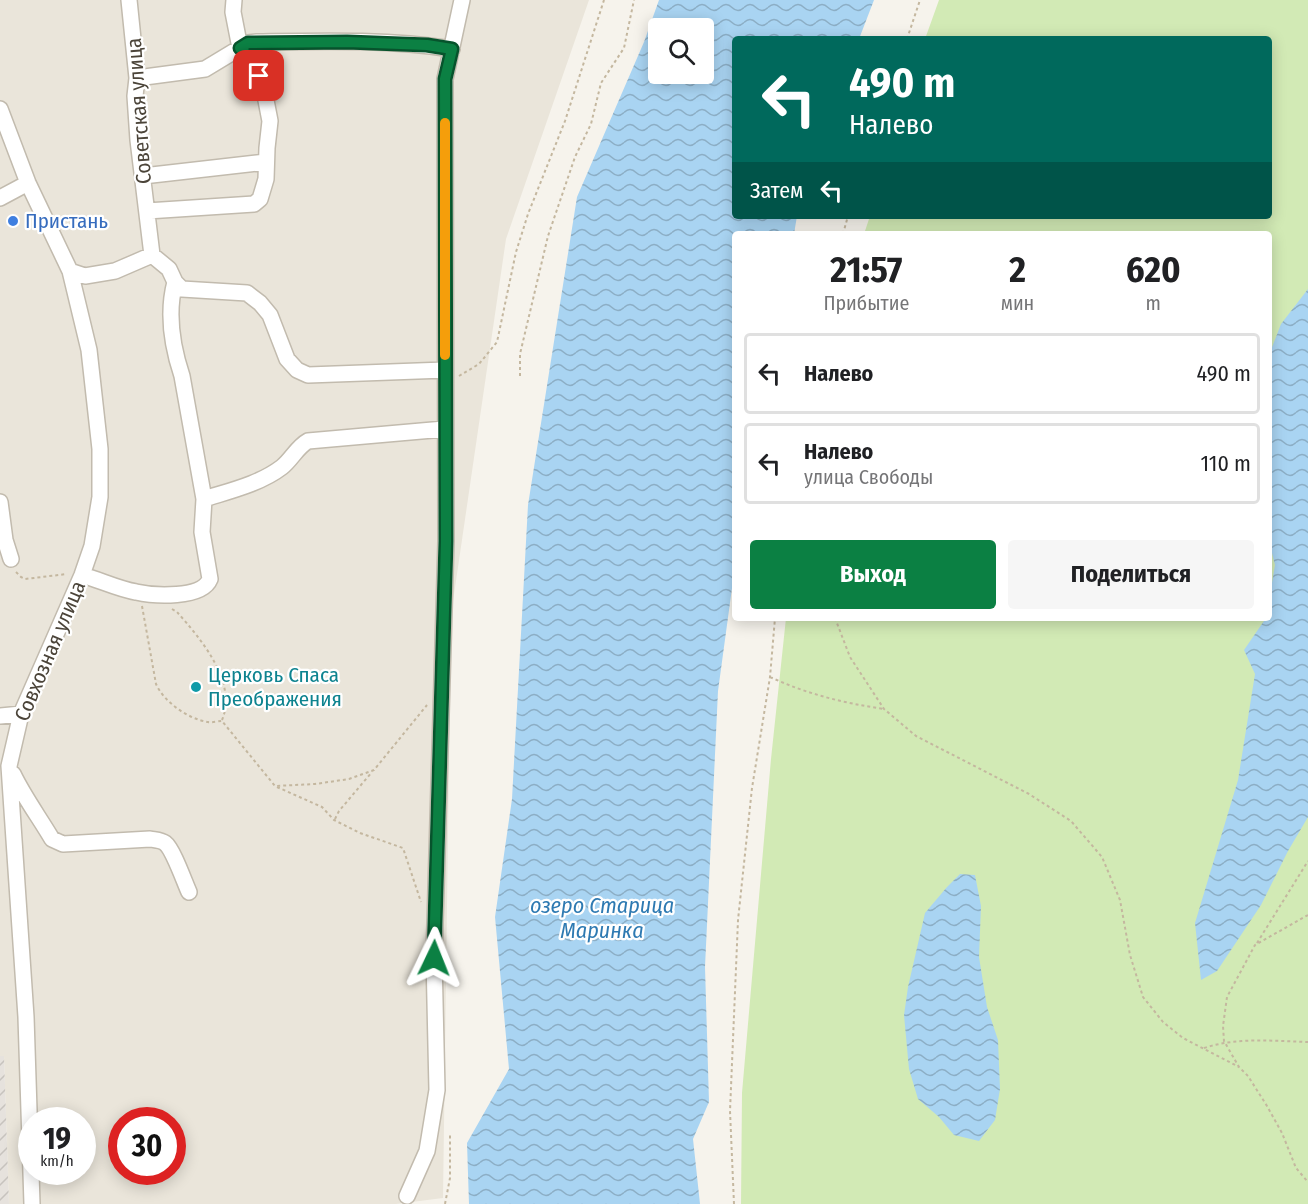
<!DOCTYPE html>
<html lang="ru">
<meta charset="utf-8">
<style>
:root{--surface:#fff;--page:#f6f6f6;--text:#202124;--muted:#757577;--line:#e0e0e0;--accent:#0b8043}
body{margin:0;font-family:"Fira Sans Condensed",sans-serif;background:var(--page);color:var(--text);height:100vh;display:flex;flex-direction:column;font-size:22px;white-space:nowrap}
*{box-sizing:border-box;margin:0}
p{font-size:20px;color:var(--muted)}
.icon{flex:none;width:33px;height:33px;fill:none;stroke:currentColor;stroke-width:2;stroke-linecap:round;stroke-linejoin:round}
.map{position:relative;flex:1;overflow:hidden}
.sheet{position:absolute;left:732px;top:231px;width:540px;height:390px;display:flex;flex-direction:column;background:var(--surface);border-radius:6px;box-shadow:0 3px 15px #0003}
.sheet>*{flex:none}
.top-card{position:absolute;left:732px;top:36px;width:540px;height:183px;border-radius:6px;box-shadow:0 3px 15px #0003;background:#00695c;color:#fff;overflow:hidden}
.fabs{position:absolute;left:648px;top:18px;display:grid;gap:12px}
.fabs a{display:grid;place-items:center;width:66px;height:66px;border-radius:6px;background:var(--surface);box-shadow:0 3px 15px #0003;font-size:30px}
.speed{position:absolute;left:18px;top:1107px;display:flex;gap:12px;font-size:30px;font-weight:700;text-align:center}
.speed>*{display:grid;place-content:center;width:78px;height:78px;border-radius:50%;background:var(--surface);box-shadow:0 3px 15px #0003;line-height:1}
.speed small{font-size:15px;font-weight:400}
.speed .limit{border:9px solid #d22;background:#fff;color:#111}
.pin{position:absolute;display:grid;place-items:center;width:51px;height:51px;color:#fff;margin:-26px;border-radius:12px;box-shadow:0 3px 9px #0006}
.me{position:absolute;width:66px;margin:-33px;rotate:2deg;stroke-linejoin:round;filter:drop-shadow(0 0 4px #0008)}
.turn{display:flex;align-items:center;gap:21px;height:126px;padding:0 18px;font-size:27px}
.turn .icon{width:78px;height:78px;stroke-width:2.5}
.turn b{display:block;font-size:42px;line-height:51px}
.then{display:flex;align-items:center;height:57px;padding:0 18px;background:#0003;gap:12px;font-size:22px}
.eta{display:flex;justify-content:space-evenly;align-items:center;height:102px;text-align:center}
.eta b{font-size:36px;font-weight:700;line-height:42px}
.primary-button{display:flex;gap:12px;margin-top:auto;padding:12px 18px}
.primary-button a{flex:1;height:69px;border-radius:6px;background:var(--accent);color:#fff;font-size:24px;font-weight:700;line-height:69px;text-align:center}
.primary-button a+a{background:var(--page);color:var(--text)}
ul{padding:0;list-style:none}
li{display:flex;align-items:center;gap:18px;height:81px;margin:0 12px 9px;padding:0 6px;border:3px solid var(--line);border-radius:6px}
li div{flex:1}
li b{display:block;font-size:22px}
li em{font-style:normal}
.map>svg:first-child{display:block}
.residential{fill:#eae5da;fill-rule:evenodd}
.industrial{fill:url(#industrial-furrows)}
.park{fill:#d2eab5}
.water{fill:url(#water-waves);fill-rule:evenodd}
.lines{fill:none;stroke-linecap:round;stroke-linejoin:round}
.street-casing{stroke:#c2bbae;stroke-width:18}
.path{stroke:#c4b79f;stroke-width:2;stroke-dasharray:3 3;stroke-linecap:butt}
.street{stroke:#fff;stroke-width:15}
.route-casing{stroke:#07532c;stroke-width:15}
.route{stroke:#0b8043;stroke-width:10}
.slow{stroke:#f59e0b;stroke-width:10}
.shop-dot{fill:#3f7fe0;stroke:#fff;stroke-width:2}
.culture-dot{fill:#0f9aa8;stroke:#fff;stroke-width:2}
.labels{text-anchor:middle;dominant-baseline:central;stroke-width:4.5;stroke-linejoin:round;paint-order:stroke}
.street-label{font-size:21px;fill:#4b4439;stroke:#fff}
.shop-label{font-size:21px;fill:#366cbe;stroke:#fff;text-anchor:start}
.culture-label{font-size:21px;fill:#0d838f;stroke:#fff;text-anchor:start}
.water-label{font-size:22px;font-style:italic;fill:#2e7ab2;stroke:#fff}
</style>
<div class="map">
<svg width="1308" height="1204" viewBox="0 0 1308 1204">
<defs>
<pattern id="industrial-furrows" width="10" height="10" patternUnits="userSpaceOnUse" patternTransform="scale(1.5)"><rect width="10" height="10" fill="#e6e2dd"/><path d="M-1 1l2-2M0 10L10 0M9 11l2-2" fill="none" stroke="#c7c3be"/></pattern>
<pattern id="water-waves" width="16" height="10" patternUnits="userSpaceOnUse" patternTransform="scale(1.5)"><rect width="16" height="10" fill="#a9d4f2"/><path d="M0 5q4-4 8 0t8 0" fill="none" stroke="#8caec5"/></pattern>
</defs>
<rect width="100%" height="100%" fill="#f6f3ec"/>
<!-- residential -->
<path class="residential" d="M0,0H589L506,239L451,615L443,1198L396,1204H9L4,1056H0ZM32,1120H82V1172H32ZM122,1120H172V1172H122Z"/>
<!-- industrial -->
<path class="industrial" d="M0,1056H4L9,1204H0Z"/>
<!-- park -->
<path class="park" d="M939,0H1308V1204H741L742,1093L771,759L786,618H1269V234H864L870,216H1269V39H925Z"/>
<!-- water -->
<path class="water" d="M659,0H874L859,39H735V216H797L794,234H735V566L718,691L705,967L709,1102L693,1139L700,1204H469L467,1143L509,1069L495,917L512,799L528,505L577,197L644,42ZM658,28H704V74H658Z
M1308,289V817L1288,851L1261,905L1217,971L1201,980L1195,923L1238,780L1255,674L1244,650L1266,618H1269V601L1275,565L1269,541V355L1281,324Z
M960,874L975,875L981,906L979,957L987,1007L998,1040L1000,1089L995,1120L979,1141L954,1135L939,1117L918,1099L909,1069L904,1015L908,987L925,913L947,887Z"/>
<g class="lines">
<defs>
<path id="street" d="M129,0L137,78L135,96L138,140L152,255L169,269L175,282C167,312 172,346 182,376L204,499
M137,78L205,69L248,43L257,42C321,41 388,39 452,49
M0,109L28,183L70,271L89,350L100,449V497L92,546L82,575L21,714L9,766L26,1017L32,1204
M143,176L266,162
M0,198L28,183
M147,211L254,204L260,199L266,179L267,148L270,121L264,90L254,62L240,48L233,12L234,0
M70,271L85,276L115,271L152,255
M175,282L182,289L247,293L260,303L270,315L287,359L297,370L308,375L445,370
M0,502L5,540L11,559
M82,575C100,580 118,589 136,592C154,596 202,599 210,579L202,532L204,499C229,491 260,484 282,467C292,459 297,447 308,441L444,429
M0,716L21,714
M13,774C24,797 39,817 52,839L63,844L150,839C155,840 161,840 165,843C173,849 184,881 189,892
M407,1196L427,1151L437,1090L434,958L446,541L445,79L462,0"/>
</defs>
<!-- street casing -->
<use href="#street" class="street-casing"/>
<!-- path -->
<path class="path" d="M907,39L920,0
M843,234L848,216
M459,376L479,364L497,342L516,252L528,214L565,121L604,0
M520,376V354L548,236L575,157L591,124L601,83L624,48L634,0
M16,572L21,577L25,579L67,574
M142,606L156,684C164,702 188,719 208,722C212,723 218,721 222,721L275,786L315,784L349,779L374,770L427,705
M172,609L177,612C200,638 238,682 222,720
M835,618L850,657L884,709L916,736L1029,794L1071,821L1102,857L1120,900L1130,955L1143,997L1163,1022L1183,1038L1239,1067
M770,677C807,694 843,703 884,709
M277,787L322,807L334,820L360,833L403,848L421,902
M335,819L339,811L372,772
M1308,915L1255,945L1227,997L1223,1026L1224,1041L1239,1067L1248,1076L1267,1106L1282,1133L1296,1168L1308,1182
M1257,943L1308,861
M1204,1048C1238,1037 1273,1041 1308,1042
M445,1204L450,1178V1134
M734,1204L730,1111L738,920L752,788L770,677L775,618"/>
<!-- street -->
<use href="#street" class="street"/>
</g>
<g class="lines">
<defs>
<path id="route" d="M259,76L254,62L240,48L248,43L347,42L427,45L452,49L445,79L446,541L434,958"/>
</defs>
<!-- route casing -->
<use href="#route" class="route-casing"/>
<!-- route -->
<use href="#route" class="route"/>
<!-- slow -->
<path class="slow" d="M445,355V123"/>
</g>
<!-- markers -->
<circle class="shop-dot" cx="13" cy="221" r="6"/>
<circle class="culture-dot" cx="196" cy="687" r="6"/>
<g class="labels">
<!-- street labels -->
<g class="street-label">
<text transform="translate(139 111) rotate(-94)">Советская улица</text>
<text transform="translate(50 651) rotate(-67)">Совхозная улица</text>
</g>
<!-- shop labels -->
<g class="shop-label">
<text x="25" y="221">Пристань</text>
</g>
<!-- culture labels -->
<g class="culture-label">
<text x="208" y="675">Церковь Спаса<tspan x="208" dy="24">Преображения</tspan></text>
</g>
<!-- water labels -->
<g class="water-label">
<text x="602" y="905">озеро Старица<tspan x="602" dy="25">Маринка</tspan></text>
</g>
</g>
</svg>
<div class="fabs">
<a><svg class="icon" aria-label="search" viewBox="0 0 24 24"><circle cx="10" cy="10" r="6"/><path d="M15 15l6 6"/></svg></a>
</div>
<div class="speed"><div>19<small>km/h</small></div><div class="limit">30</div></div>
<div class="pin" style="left:259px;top:76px;background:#d93025"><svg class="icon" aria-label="arrive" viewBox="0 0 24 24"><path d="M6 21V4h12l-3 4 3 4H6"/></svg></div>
<svg class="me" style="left:434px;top:958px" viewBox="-20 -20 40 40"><path d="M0-17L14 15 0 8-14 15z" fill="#0b8043" stroke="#fff" stroke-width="4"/></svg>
<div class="top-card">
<div class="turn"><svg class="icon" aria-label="left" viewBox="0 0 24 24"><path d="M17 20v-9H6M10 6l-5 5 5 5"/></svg><div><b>490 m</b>Налево</div></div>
<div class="then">Затем<svg class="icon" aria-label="left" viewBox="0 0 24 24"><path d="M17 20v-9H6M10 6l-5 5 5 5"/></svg></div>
</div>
<section class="sheet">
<div class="eta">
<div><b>21:57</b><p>Прибытие</p></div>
<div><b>2</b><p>мин</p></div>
<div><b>620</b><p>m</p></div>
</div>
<ul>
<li><svg class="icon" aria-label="left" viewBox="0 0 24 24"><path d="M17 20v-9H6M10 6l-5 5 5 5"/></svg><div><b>Налево</b></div><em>490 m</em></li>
<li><svg class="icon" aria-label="left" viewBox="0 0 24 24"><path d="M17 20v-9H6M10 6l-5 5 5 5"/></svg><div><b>Налево</b><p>улица Свободы</p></div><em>110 m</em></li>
</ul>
<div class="primary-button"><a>Выход</a><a>Поделиться</a></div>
</section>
</div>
